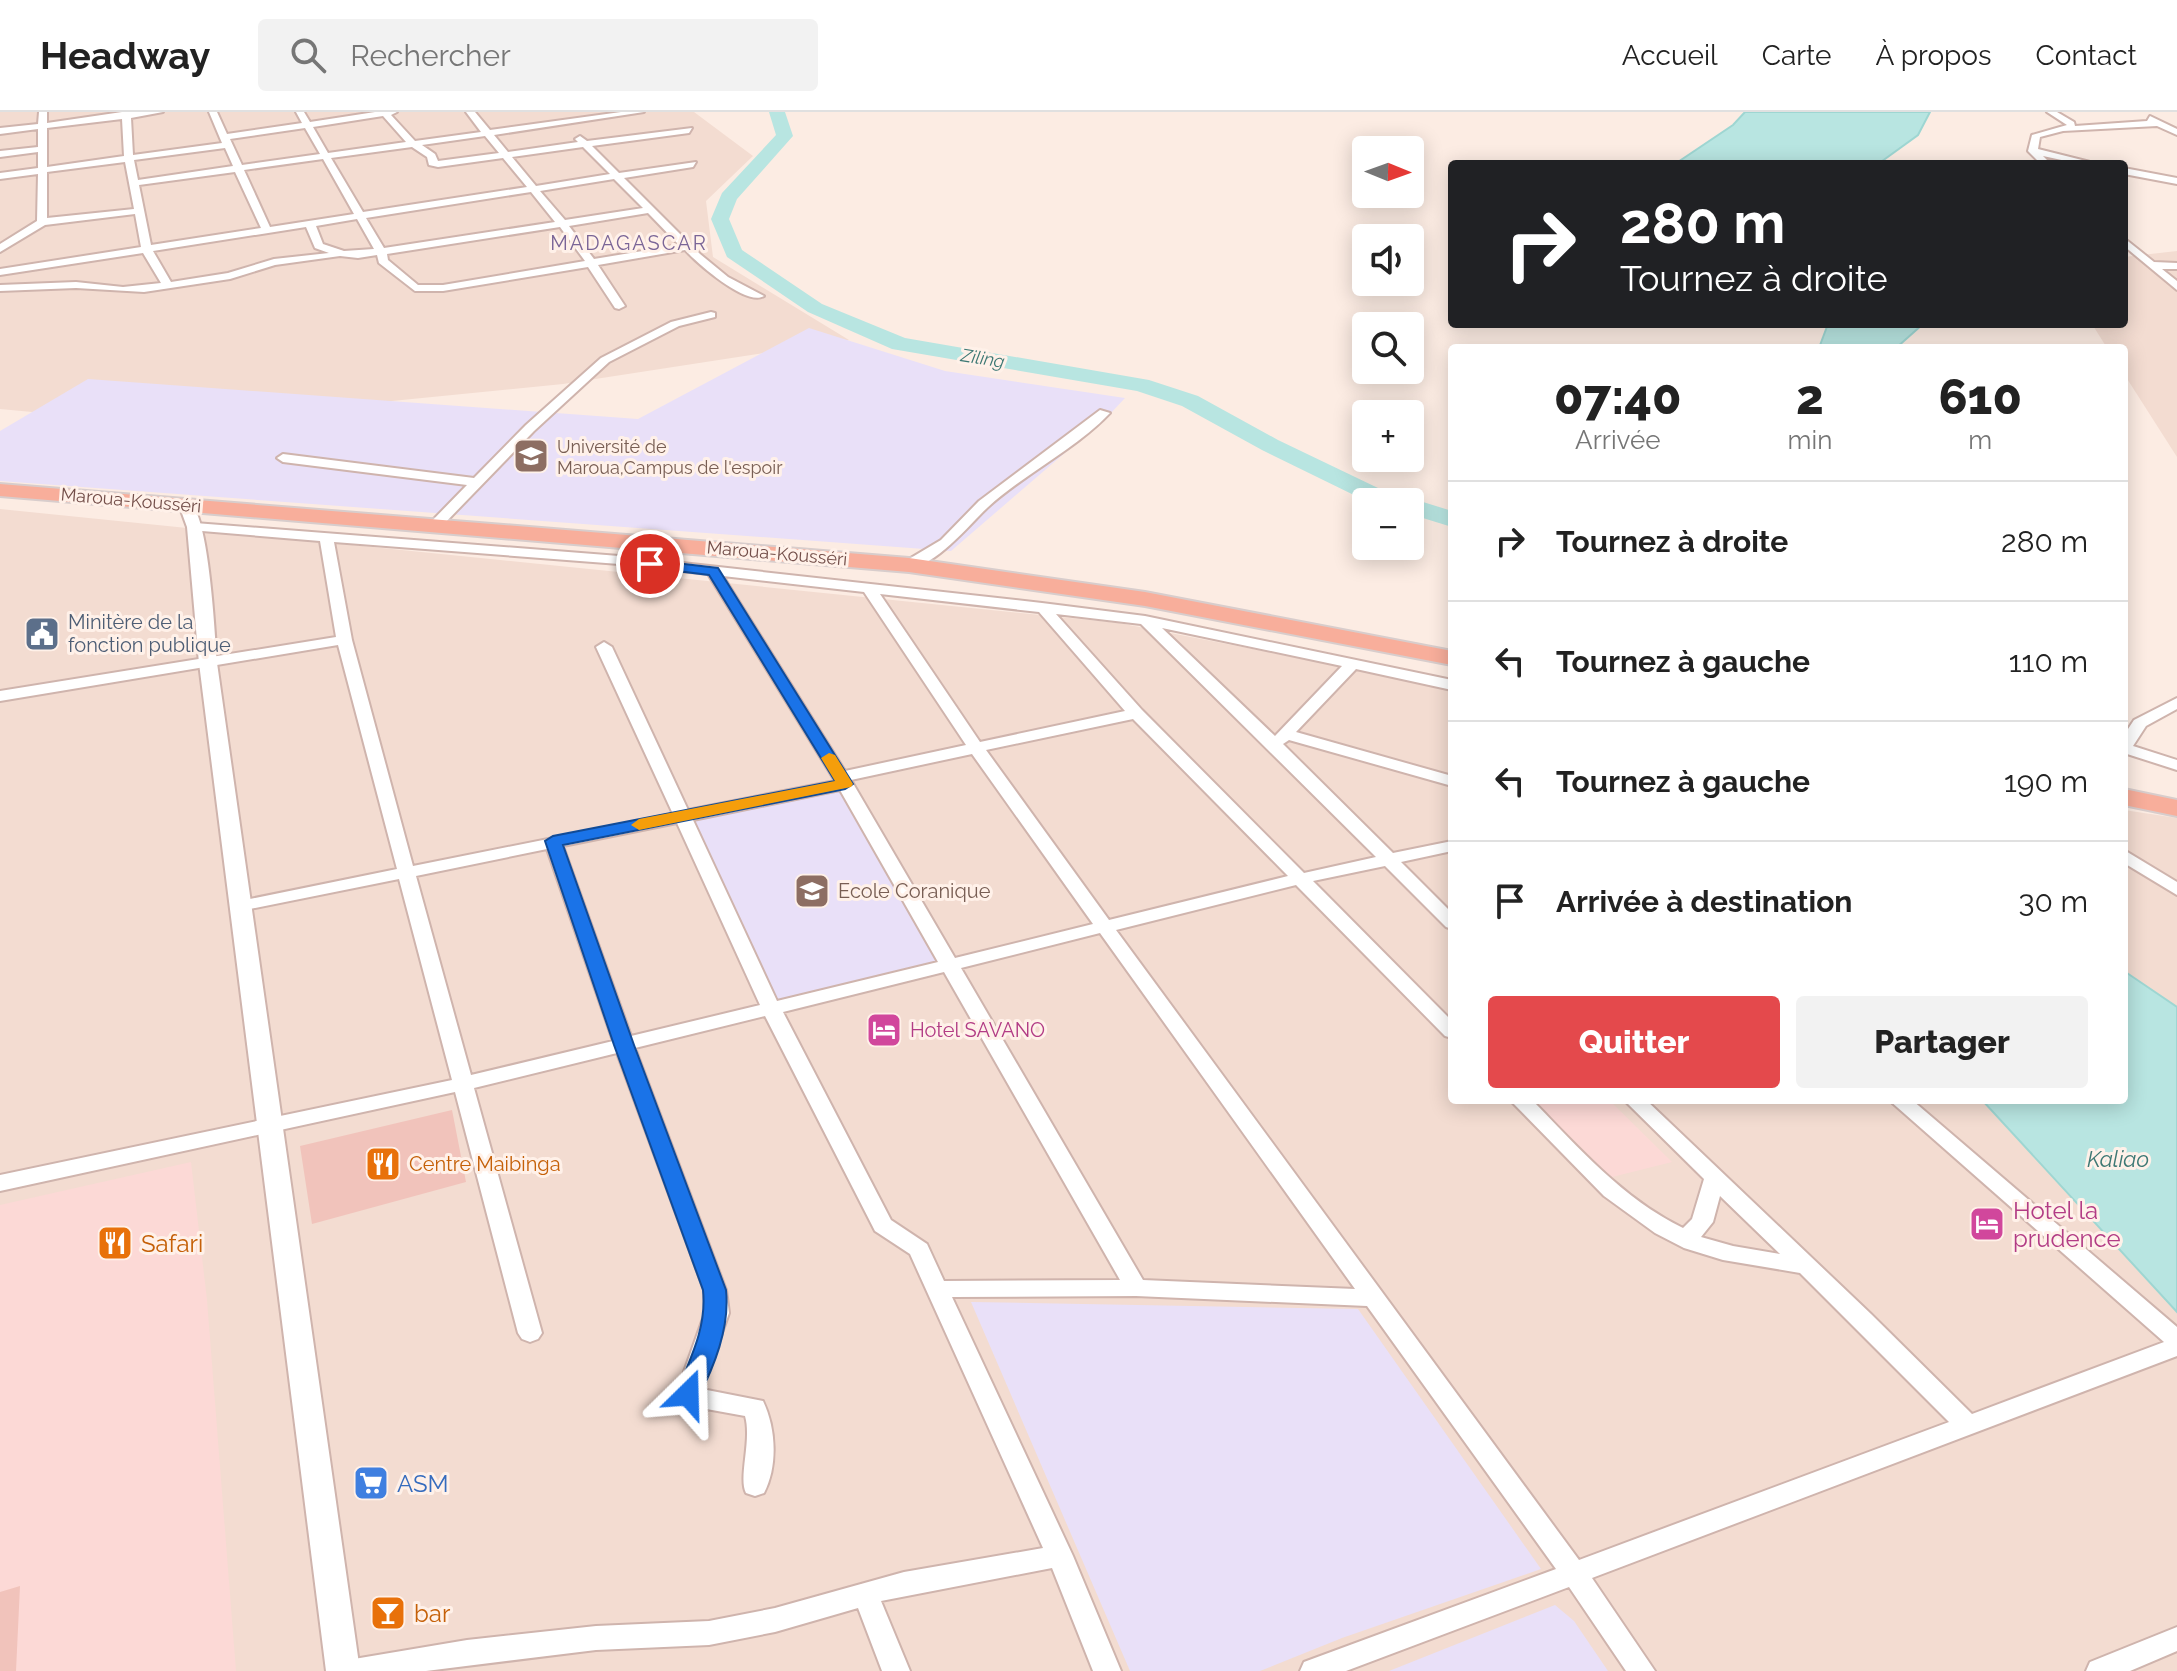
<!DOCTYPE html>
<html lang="fr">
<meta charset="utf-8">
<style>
:root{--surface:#fff;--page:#f2f2f2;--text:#222;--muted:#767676;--line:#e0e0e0;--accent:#e4494c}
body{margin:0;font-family:Raleway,sans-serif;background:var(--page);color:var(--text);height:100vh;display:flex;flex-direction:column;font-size:30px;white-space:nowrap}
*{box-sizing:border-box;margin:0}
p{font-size:26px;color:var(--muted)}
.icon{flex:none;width:44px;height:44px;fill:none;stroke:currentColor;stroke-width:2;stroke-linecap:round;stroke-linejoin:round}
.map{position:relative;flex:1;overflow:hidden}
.details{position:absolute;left:1448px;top:232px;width:680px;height:760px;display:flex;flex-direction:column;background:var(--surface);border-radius:8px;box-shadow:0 4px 20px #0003}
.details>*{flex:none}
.hud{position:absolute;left:1448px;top:48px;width:680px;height:168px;border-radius:8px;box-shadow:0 4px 20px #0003;background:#202124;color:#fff;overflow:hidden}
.needle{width:52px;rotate:91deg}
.tools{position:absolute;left:1352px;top:24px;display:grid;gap:16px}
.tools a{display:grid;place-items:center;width:72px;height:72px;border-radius:8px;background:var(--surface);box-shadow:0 4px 20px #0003;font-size:40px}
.pin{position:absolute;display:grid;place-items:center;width:68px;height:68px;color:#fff;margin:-34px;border:4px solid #fff;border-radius:50%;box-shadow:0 2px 8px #0007}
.me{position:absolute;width:88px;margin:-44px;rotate:22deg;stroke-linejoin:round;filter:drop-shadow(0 0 6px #0008)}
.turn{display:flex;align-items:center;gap:28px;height:168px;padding:0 40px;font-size:36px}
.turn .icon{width:104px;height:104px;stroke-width:2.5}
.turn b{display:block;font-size:56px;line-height:68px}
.eta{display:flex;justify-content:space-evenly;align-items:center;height:136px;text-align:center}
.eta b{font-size:48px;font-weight:800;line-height:56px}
.cta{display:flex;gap:16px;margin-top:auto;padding:16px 40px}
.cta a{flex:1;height:92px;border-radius:8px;background:var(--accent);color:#fff;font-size:32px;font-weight:800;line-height:92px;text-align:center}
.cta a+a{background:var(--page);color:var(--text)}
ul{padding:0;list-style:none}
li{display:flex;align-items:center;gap:24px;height:120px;padding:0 40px;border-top:2px solid var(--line)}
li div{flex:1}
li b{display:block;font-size:30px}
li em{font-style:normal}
header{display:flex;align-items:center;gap:48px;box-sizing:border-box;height:112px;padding:0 40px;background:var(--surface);border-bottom:2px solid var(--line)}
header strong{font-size:38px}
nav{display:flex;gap:44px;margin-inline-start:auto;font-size:28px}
.search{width:560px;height:72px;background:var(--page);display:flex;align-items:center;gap:20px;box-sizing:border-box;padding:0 28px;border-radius:8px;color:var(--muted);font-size:30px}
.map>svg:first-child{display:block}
.residential{fill:#f3dcd1}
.commercial{fill:#fcd9d6}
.education{fill:#e9e0f8}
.water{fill:#b8e5e1;stroke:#9ed6d2;stroke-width:2}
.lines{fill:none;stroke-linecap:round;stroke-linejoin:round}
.river{fill:#b8e5e1;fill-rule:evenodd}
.building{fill:#f1c3bb}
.minor-casing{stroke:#cfb4ad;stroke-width:4}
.tertiary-casing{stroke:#cfb4ad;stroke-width:4}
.trunk-casing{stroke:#d8cdcc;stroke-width:4}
.minor{fill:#fff;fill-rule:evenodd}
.tertiary{fill:#fff;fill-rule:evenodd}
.trunk{fill:#f8ae9b;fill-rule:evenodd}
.route{fill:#1a73e8;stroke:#114b97;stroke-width:2}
.slow{fill:#f59e0b}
.labels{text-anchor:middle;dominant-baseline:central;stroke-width:6;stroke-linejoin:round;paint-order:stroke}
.far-water-label{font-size:18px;font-style:italic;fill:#3d7874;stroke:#fff1e9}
.far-education-label{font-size:18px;fill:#785e54;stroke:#fff1e9;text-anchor:start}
.far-street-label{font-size:18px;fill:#734e49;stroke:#fff1e9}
.far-quarter-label{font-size:20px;letter-spacing:2px;fill:#7a6597;stroke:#fff1e9}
.service-label{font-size:20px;fill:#4e5e75;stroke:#fff1e9;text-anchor:start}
.education-label{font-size:20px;fill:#785e54;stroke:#fff1e9;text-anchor:start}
.hotel-label{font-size:20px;fill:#b23c85;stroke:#fff1e9;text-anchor:start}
.food-label{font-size:20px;fill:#c56008;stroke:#fff1e9;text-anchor:start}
.water-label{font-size:22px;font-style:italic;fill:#3d7874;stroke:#fff1e9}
.near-hotel-label{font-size:24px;fill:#b23c85;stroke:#fff1e9;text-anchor:start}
.near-food-label{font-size:24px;fill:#c56008;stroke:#fff1e9;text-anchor:start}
.near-shop-label{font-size:24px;fill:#366cbe;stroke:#fff1e9;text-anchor:start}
</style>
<header>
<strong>Headway</strong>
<div class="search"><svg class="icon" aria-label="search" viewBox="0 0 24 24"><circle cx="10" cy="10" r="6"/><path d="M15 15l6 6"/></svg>Rechercher</div>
<nav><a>Accueil</a><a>Carte</a><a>À propos</a><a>Contact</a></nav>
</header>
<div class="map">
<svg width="2177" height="1559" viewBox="0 0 2177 1559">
<rect width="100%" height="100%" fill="#fcece3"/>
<!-- residential -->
<path class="residential" d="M0,0H694L753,44L706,89L713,145L849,228L563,272L161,312L0,297Z
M2177,139V345L2124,262V236H2107L2092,212H2124V145Z
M0,397L1119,511L1452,576V988H1982L2177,1200V1559H0Z
M2124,698L2177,706V895L2124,859Z"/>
<!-- commercial -->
<path class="commercial" d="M1527,988H1609L1672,1050L1612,1065L1592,1052Z
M191,1050L207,1188L236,1559H0V1093Z"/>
<!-- education -->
<path class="education" d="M809,216L945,259L1125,286L1110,302L951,439L0,369V319L88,267L638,307Z
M838,676L941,849L779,890L692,709Z
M971,1190L1358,1197L1541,1457L1342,1526L1260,1559H1130Z
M1555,1493L1574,1509L1608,1559H1389Z"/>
<!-- water -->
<path class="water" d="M1745,0H1930L1918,23L1878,52H1675L1733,13Z
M1828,212H1923L1896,236H1819Z
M2124,859L2177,895V1200L1982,988H2124Z"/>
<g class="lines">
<!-- river -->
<path class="river" d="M769,0H785L793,24L737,87L729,107L742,138L822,192L905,226L1149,268L1198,284L1278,328L1378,376L1452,399V415L1410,402V390H1372L1360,386L1262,338L1182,294L1137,279L892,237L808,200L727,145L711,107L722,81L776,23Z"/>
</g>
<!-- building -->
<path class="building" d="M452,998L466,1070L312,1112L300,1034Z
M20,1474L16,1559H0V1480Z"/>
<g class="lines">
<defs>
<path id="minor" d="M39,0H47V11L122,0H163L131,6L133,43L222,31L209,0H217L227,22L302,11L296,0H304L310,10L375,0H397L391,3L415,29L481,20L466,0H475L490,18L621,0H644L494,23L508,40L578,30L575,27L580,24L587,29L692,16L689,21L592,34L619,61L696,50L693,55L624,66L700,142L728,165L764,184C747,195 698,152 685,138L598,153L625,194L619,197L615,196L588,155L443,179H415L379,151L377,143L358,146L340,144L275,153L230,167L144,180L76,176L0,179V173L76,170L123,175L161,171L143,141L0,163V157L141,135L135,102L45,113L0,140V132L37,109L38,62L0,67V61L38,56V40L0,45V39L38,35V17L0,22V16L38,12ZM383,4L406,30L328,41L313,15ZM122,7L124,44L47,55V16ZM305,16L320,42L242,53L230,27ZM485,24L499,41L438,49L435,42L422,33ZM412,35L427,45L429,53L438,55L503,46L527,75L363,100L331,46ZM583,35L610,62L536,74L512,45ZM225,36L233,54L138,68L134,48ZM323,47L354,102L270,115L244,58ZM125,50L134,97L47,106V60ZM235,60L261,116L151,133L139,73ZM614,67L643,96L565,108L540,79ZM531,80L555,110L384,136L366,106ZM648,101L679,133L594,147L569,114ZM357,107L374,137L344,139L323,132L316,114ZM306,115L315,136L329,141L274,147L228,161L171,170L153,139ZM560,115L585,149L443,173H418L388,148L387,142Z
M2047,0H2057L2074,10L2075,14L2147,9L2150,4L2177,17V23L2157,14L2063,19L2040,25L2038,37L2098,52H2080L2043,44L2051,52H2041L2028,39L2032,23L2067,13Z
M2124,56L2177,66V72L2124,62Z
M2124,126L2154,150L2177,151V157H2162L2177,169V178L2124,134Z
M711,200L715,201V205L679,214L609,250L534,319L441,415H431L429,412L467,373L283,350L277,346L283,342L474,366L526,313L601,246L671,210Z
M1100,298L1110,301C1075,338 1025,361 987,396C969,413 931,460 904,456V450L941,428L979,389Z
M195,411L619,444L1042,491L1145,504L1452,568V578L1356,557L1296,620L1452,664V674L1289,628L1283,632L1393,741L1452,729V739L1401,750L1452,801V817L1446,815L1385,754L1313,769L1452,909V926L1445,924L1296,773L1116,818L1579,1448L1949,1310L1800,1161L1723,1148L1684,1136L1655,1121L1604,1084L1510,988H1532C1578,1035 1623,1087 1683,1116L1692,1107L1704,1067L1624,988H1646L1871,1202L1972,1302L2164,1230L1889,988H1912L2177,1215V1244L1592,1466L1655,1559H1626L1569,1475L1346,1559H1300L1304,1550L1556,1457L1367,1194L1136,1184L952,1185L1073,1444L1121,1559H1093L1052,1456L881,1489L910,1559H882L858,1496L775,1520L709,1533L596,1538L426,1559H340L344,1550L354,1547L467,1528L596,1514L709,1509L775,1496L904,1460L1043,1436L910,1142L875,1119L765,904L635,936L726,1178L729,1201L702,1277L763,1289C776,1316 778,1354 764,1381L755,1384L746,1381C738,1366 752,1328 745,1304L701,1296L680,1289L676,1282L705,1201L704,1178L617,941L474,976L542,1221L538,1227L530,1230L522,1227L518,1221L455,980L0,1079V1063L452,968L399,767L240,799L231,794L240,789L397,757L338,533L0,589V579L336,525L320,429L190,418V412ZM334,430L619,452L708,462L835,669L688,698L612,535L604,530L596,535L673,702L413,754L352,528ZM723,464L864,480L966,633L845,659ZM880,482L1039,500L1125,599L980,630ZM1056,502L1141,512L1376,745L1304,761L1142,598ZM1162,516L1342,554L1275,624ZM1133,607L1288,764L1109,808L986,638ZM972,642L1093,812L955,846L851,668ZM840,678L938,850L777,889L693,708ZM677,711L760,893L631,924L563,734ZM547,737L613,929L471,963L416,764ZM1100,821L1355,1177L1143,1168L961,856ZM944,860L1120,1168L944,1169L927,1132L891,1108L783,900ZM1720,1084L1780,1142L1733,1134L1701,1125L1713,1110Z
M2177,586V597L2146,614L2133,634L2177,648V658L2124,641V623L2134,608Z
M2124,738L2177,770V783L2124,751Z
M2177,1515V1539L2130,1559H2086L2090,1550Z"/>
<path id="tertiary" d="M187,388C209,395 215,525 217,551L360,1559H326L199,551L187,415L179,393Z"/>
<path id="trunk" d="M0,372L909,446L1145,480L1452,539V553L1145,494L909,460L0,384Z
M2124,677L2177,688V704L2124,693Z"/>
</defs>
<!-- minor casing -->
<use href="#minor" class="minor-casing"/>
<!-- tertiary casing -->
<use href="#tertiary" class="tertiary-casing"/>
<!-- trunk casing -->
<use href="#trunk" class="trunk-casing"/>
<!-- minor -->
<use href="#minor" class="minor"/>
<!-- tertiary -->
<use href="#tertiary" class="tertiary"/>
<!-- trunk -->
<use href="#trunk" class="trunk"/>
</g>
<!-- route -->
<path class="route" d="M650,448L718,456L853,672L845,677L563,733L634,933L726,1178C730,1216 714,1255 697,1288L688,1291L679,1288L676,1282C690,1247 707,1216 703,1178L614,933L545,729L553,724L835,669L709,463L645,455V449Z"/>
<!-- slow -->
<path class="slow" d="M829,641L835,643L853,672L851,675L639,718L631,713L639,707L835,669L821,646Z"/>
<!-- icons -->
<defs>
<symbol id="university-square" viewBox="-11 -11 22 22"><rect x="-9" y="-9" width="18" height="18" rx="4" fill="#8d6e63" stroke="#fff1e9"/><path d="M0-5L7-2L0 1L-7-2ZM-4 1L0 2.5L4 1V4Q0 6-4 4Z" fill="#fff"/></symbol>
<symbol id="civic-square" viewBox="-11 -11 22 22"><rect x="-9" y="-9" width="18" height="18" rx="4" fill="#5c6f8a" stroke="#fff1e9"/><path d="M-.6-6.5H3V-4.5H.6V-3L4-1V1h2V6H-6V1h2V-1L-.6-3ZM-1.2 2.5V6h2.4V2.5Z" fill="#fff"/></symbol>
<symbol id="school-square" viewBox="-11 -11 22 22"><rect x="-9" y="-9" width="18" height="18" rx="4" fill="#8d6e63" stroke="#fff1e9"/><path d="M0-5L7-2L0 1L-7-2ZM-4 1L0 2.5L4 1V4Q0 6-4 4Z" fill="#fff"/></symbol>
<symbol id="hotel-square" viewBox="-11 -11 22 22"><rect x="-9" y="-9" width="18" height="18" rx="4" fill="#d1479c" stroke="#fff1e9"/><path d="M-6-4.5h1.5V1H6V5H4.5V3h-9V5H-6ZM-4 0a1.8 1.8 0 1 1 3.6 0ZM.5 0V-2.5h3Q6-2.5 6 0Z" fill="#fff"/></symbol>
<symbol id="restaurant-square" viewBox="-11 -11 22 22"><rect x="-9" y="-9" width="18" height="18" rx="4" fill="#e8710a" stroke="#fff1e9"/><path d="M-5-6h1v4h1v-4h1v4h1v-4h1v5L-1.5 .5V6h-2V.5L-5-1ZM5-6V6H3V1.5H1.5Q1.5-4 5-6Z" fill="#fff"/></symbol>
<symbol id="supermarket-square" viewBox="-11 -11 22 22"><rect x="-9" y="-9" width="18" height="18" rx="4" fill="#3f7fe0" stroke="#fff1e9"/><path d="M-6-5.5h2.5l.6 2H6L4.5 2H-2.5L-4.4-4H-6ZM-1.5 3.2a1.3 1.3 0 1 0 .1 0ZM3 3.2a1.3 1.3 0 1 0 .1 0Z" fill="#fff"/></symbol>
<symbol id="bar-square" viewBox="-11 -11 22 22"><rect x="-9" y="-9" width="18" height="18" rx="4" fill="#e8710a" stroke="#fff1e9"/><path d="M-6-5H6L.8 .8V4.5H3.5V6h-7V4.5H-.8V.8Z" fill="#fff"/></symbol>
</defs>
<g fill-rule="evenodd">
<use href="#university-square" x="511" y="324" width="40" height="40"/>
<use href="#civic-square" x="22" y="502" width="40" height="40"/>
<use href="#school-square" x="792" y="759" width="40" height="40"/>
<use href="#hotel-square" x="864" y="898" width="40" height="40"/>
<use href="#restaurant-square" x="363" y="1032" width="40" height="40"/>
<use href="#hotel-square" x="1967" y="1092" width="40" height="40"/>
<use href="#restaurant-square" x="95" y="1111" width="40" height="40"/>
<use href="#supermarket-square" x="351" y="1351" width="40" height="40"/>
<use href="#bar-square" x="368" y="1481" width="40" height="40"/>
</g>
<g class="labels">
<!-- far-water labels -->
<g class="far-water-label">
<text transform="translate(983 246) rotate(9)">Ziling</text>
</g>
<!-- far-education labels -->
<g class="far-education-label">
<text x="557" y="334">Université de<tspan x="557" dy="21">Maroua,Campus de l'espoir</tspan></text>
</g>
<!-- far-street labels -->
<g class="far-street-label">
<text transform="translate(131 388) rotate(5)">Maroua-Kousséri</text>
<text transform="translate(777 441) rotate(5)">Maroua-Kousséri</text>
</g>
<!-- far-quarter labels -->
<g class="far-quarter-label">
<text x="629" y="131">MADAGASCAR</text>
</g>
<!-- service labels -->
<g class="service-label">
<text x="68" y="510">Minitère de la<tspan x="68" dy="23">fonction publique</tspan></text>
</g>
<!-- education labels -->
<g class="education-label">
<text x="838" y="779">Ecole Coranique</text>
</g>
<!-- hotel labels -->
<g class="hotel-label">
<text x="910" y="918">Hotel SAVANO</text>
</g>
<!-- food labels -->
<g class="food-label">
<text x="409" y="1052">Centre Maibinga</text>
</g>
<!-- water labels -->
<g class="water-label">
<text x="2118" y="1047">Kaliao</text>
</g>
<!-- near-hotel labels -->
<g class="near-hotel-label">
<text x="2013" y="1098">Hotel la<tspan x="2013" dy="28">prudence</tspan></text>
</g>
<!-- near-food labels -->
<g class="near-food-label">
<text x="141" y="1131">Safari</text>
<text x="414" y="1501">bar</text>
</g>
<!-- near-shop labels -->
<g class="near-shop-label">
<text x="397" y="1371">ASM</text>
</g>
</g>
</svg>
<div class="tools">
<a><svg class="needle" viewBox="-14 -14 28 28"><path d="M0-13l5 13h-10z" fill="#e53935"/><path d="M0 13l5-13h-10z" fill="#767676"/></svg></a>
<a><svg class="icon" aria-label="sound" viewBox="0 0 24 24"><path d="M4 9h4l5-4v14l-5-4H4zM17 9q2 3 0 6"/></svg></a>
<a><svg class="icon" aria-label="search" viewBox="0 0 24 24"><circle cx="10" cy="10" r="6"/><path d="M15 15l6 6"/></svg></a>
<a>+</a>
<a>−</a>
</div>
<div class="pin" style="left:650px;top:452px;background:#d93025"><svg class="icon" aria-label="arrive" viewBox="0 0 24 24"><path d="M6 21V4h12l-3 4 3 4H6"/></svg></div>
<svg class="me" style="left:688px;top:1282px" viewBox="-20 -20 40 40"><path d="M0-17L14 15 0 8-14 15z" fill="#1a73e8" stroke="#fff" stroke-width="4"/></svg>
<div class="hud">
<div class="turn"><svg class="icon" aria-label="right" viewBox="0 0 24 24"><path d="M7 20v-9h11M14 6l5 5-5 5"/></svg><div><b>280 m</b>Tournez à droite</div></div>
</div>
<section class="details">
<div class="eta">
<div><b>07:40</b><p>Arrivée</p></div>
<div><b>2</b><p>min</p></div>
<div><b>610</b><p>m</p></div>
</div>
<ul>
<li><svg class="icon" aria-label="right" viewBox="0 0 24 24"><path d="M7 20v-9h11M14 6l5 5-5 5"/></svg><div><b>Tournez à droite</b></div><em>280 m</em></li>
<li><svg class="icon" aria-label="left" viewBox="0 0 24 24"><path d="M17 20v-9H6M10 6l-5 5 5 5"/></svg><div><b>Tournez à gauche</b></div><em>110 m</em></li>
<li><svg class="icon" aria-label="left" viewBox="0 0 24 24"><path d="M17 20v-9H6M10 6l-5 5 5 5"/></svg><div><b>Tournez à gauche</b></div><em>190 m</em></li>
<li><svg class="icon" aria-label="arrive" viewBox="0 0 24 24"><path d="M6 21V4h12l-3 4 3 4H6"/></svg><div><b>Arrivée à destination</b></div><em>30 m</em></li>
</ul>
<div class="cta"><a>Quitter</a><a>Partager</a></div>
</section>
</div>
